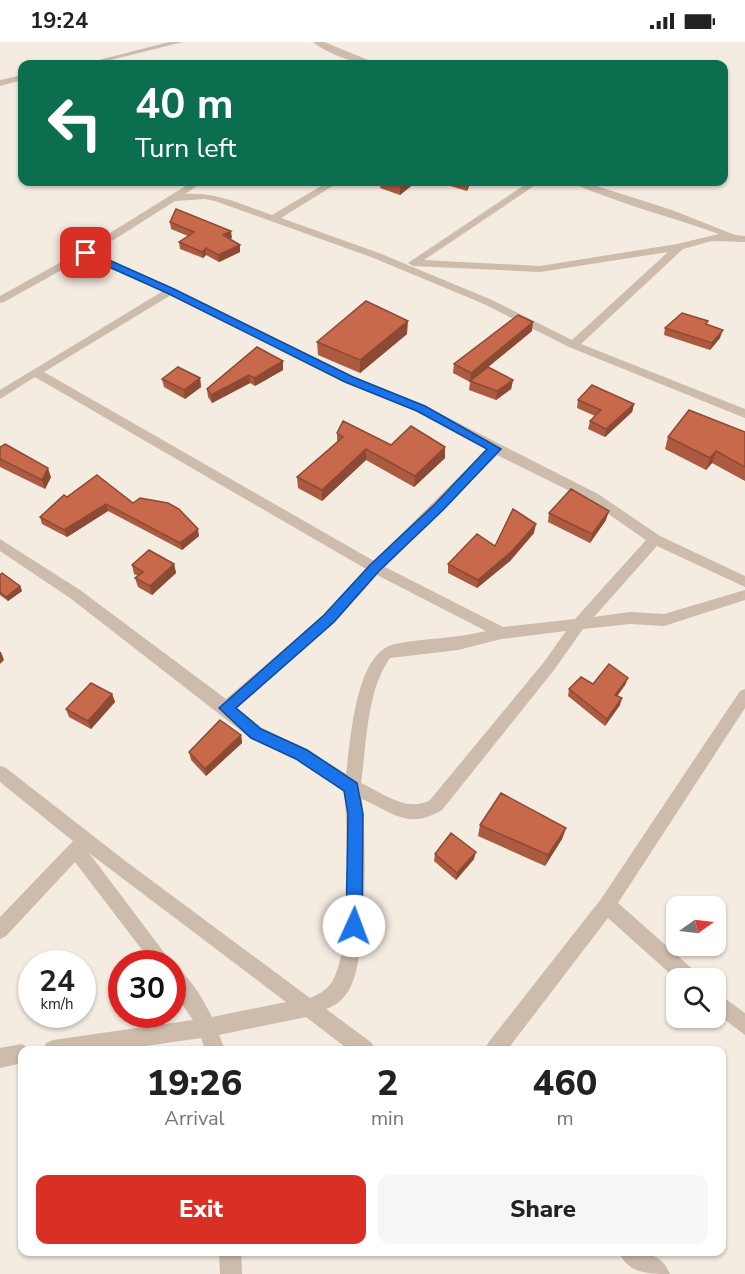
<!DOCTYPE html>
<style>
:root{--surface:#fff;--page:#f6f6f6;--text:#222;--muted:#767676;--accent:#d93025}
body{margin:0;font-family:"Nunito Sans",sans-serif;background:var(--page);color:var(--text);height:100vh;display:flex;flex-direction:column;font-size:22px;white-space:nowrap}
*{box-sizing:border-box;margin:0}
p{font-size:20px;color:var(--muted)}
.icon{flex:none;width:33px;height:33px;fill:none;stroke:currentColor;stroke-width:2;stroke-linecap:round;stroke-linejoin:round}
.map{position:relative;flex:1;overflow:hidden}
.drawer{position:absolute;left:18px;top:1004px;width:708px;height:210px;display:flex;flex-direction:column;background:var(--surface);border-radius:12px;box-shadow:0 2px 4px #0004}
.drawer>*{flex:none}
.banner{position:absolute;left:18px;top:18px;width:710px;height:126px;border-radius:12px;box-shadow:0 2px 4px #0004;background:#0b6e4f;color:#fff;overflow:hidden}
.needle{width:39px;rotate:76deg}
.fabs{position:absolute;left:666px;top:854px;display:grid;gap:12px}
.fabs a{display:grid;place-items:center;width:60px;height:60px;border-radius:12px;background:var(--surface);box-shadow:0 2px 4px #0004;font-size:30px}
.speed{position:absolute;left:18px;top:908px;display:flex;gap:12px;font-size:30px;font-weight:700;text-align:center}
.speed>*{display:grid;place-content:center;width:78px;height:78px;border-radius:50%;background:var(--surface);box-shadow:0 2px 4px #0004;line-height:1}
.speed small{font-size:15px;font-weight:400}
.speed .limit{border:9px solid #d22;background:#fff;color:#111}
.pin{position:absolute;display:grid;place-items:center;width:51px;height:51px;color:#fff;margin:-26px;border-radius:12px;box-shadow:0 3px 9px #0006}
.me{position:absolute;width:66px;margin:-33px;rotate:2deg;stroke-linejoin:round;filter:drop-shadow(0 0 4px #0008)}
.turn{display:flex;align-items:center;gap:21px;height:126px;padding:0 18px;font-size:27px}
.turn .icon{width:78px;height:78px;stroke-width:2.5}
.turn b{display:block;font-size:42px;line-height:51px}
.eta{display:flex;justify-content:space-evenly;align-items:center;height:102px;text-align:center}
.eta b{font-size:36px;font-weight:800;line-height:42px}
.button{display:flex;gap:12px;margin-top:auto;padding:12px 18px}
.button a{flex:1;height:69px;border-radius:12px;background:var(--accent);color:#fff;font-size:24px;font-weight:800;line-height:69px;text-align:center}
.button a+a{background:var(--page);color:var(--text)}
.status{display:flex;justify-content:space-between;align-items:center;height:42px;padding:0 30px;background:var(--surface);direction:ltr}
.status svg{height:16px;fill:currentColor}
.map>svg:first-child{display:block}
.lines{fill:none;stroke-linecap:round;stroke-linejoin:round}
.street{fill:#cdbbac;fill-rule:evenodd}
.wall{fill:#ac5a40}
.shaded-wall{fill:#8c4a34}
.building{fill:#c8694b;stroke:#8c4a34;stroke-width:1.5}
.route{fill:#1a73e8;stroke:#114b97;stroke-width:1.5}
</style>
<div class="status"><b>19:24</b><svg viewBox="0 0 49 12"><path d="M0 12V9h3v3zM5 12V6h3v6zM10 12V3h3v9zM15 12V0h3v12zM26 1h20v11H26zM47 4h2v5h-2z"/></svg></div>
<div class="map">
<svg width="745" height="1232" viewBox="0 0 745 1232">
<rect width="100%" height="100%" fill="#f4ebe1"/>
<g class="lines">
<!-- street -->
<path class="street" d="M169,0H183L95,22H83Z
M313,0H324L378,22C359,24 328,12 313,0Z
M22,33V38L0,44V38Z
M192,140H203L185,152C217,150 243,163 272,173L328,140H339L281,176L379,211L492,258L572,298L668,210L540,230L413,224L408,221L529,140H540L424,218L540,224L677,202L719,192C671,175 621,162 574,142L572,140H584L672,168L735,193L745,194V200L712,199L683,207L581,302L745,367V376L569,305L484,262L371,215L215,159L205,157L175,159L93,211L175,247L353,334L425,364L598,452L660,494L745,534V545L657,504L594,575L630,570L664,572L745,548V558L664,584L630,582L583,587L554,628L442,768C409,788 393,771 362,757C366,796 368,914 350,946C344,957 337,963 326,967L372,1001L375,1008H349L306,975L219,993L225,1008H205L201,996L118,1008H43L46,1001L53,998L193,978L172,948V924C189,931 204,959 212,975L286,960L89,811L172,921H152L75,820L6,894L0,897V875L73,799L0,740V724L6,726L128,821L310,956C321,951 329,947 334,936C351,906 348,786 344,749L295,717L250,696L70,556L0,509V497L80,548L226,657L324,573L366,527L35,335L0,357V348L163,249L85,215L4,260L0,261V254L81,209ZM171,253L345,340L417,370L487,407L374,519L44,330ZM497,413L588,458L646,498L575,577L503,585L385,525ZM377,533L486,589C455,597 425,596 395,602C355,610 351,698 346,732L307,707L262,686L237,666L334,581ZM566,589L544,620L430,758C408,771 382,751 361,741C367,701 366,650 390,616L458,608L501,597Z
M745,647V666L618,861L696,930L698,936L676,937L608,876L507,1008H485L488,1001L601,857L740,649Z
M716,950L745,971V993L716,971Z
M22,1002L30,1008H22V1021L0,1026V1006Z
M219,1209H241L242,1232H220Z
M618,1209C639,1209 661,1209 670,1232C649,1232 628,1232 618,1209Z"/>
</g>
<!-- wall -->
<path class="wall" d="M381,140H416L400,153L380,146Z
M437,140H470L469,144L467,149Z
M170,180L232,196L229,197L240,203V210L219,220L206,213L203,216L180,207L179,200L188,194L171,187Z
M707,283L720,296L710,308L664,293L665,286Z
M532,289L488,325L513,338L511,347L496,358L469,348L470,340L453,331L454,322Z
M407,292L360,331L318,313L317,300Z
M257,305L283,328L255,344L250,341L212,361L208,355L207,347Z
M200,336L201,345L185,357L164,345L162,337Z
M578,358L634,362L632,370L605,395L588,387L590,379L595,374L577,366Z
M745,390V439L712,421L706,428L665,407L668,395Z
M337,391L391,403L445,405V416L414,445L366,418L322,459L298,446L297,435L337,400Z
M0,405L51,435L45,447L0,425Z
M67,455L133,461L199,494L182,508L108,469L67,495L42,482L40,475Z
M549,471L606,478L590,501L548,480Z
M534,491L510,519L477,546L448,531V522L495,504Z
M174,522L176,531L152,553L138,545L135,536L138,534L134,532L132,523Z
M0,533L20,544L22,549L8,559L0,553Z
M628,636L625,643L617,654L620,663L605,684L568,654L569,647Z
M112,652L115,660L91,687L69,675L66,667Z
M241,693L242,701L206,734L191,718L189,710Z
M480,783L566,786L562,797L545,824L478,794Z
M435,812L474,817L456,838L434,819Z"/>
<!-- shaded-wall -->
<path class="shaded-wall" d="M405,140H416L400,153V144Z
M468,140H470L469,144L467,149Z
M231,189L232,196L224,200L223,193Z
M240,203V210L219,220L218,213Z
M206,206V213L203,216L202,210Z
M408,279L407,292L360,331V318Z
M533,280L532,289L470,340L471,331Z
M723,288L720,296L710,308L712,301Z
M283,319V328L255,344L254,336Z
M249,333L250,341L212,361L211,353Z
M200,336L201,345L185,357L184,348Z
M513,338L511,347L496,358L497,349Z
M634,362L632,370L605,395L606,387Z
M445,405V416L414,445L415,434Z
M366,407V418L322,459V448Z
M716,409L712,421L706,428L710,416Z
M48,426L51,435L45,447L42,438Z
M106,462L108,469L67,495L64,488Z
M609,469L606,478L590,501L592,492Z
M536,482L534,491L510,519L477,546L478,538Z
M198,487L199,494L182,508L180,501Z
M174,522L176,531L152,553L150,544Z
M20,544L22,549L8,559L6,555Z
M0,610H1L4,618L0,622Z
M628,636L625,643L613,660L615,653Z
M112,652L115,660L91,687L88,679Z
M622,656L620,663L605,684L607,677Z
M241,693L242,701L206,734L205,727Z
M566,786L562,797L545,824L548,813Z
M476,810L474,817L456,838L457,831Z"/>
<!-- building -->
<path class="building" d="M387,140H405L400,144Z
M176,167L231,189L223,193L240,203L218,213L206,206L202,210L179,200L194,190L170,180Z
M366,259L408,279L360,318L317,300Z
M682,271L708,279L706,282L723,288L712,301L665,286Z
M518,273L533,280L471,331L454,322Z
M257,305L283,319L254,336L249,333L211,353L207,347Z
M178,325L200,336L184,348L162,337Z
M488,325L513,338L497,349L470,339Z
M592,343L634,362L606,387L590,379L601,368L578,358Z
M689,368L745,390V425L716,409L710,416L668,395Z
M343,379L391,403L411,384L445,405L415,434L366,407L322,448L297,435L343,395L337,391Z
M5,402L48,426L42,438L0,417V405Z
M97,433L133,461L140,456L168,461L179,467L198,487L180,501L106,462L64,488L40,475L64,453L67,455Z
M571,447L609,469L592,492L549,471Z
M513,467L536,482L511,510L478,538L448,522L477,492L495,504Z
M149,508L174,522L150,544L135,536L143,530L132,523Z
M2,531L20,544L6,555L0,550V533Z
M609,622L628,636L615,653L622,656L607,677L569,647L581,635L593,642Z
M91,641L112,652L88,679L66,667Z
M220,678L241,693L205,727L189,710Z
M501,751L566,786L548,813L480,783Z
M451,791L476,810L457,831L435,812Z"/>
<!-- route -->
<path class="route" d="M82,209H89L174,247L353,335L425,364L501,407L443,468L379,529L334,580L236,666L261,687L307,708L357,741L363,772L362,884L359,889L354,892L348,889L346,884L348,772L344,749L296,717L251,696L219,666L324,573L370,523L435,462L487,407L417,369L345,340L167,251L82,213Z"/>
</svg>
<div class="fabs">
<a><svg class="needle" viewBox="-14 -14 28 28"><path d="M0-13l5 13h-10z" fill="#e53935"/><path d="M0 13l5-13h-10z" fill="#767676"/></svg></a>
<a><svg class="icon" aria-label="search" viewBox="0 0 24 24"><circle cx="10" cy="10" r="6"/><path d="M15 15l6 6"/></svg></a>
</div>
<div class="speed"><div>24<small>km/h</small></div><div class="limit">30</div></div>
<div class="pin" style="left:86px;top:211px;background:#d93025"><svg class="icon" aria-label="arrive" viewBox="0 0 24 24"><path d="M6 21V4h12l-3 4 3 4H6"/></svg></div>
<svg class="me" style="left:354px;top:884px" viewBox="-20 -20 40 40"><circle r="19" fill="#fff"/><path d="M0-13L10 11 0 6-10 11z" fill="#1a73e8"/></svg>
<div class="banner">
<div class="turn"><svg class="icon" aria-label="left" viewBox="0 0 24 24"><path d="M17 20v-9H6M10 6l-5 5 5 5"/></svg><div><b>40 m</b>Turn left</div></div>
</div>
<section class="drawer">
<div class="eta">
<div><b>19:26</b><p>Arrival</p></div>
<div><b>2</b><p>min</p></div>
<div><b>460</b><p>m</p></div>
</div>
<div class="button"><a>Exit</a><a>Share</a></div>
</section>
</div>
